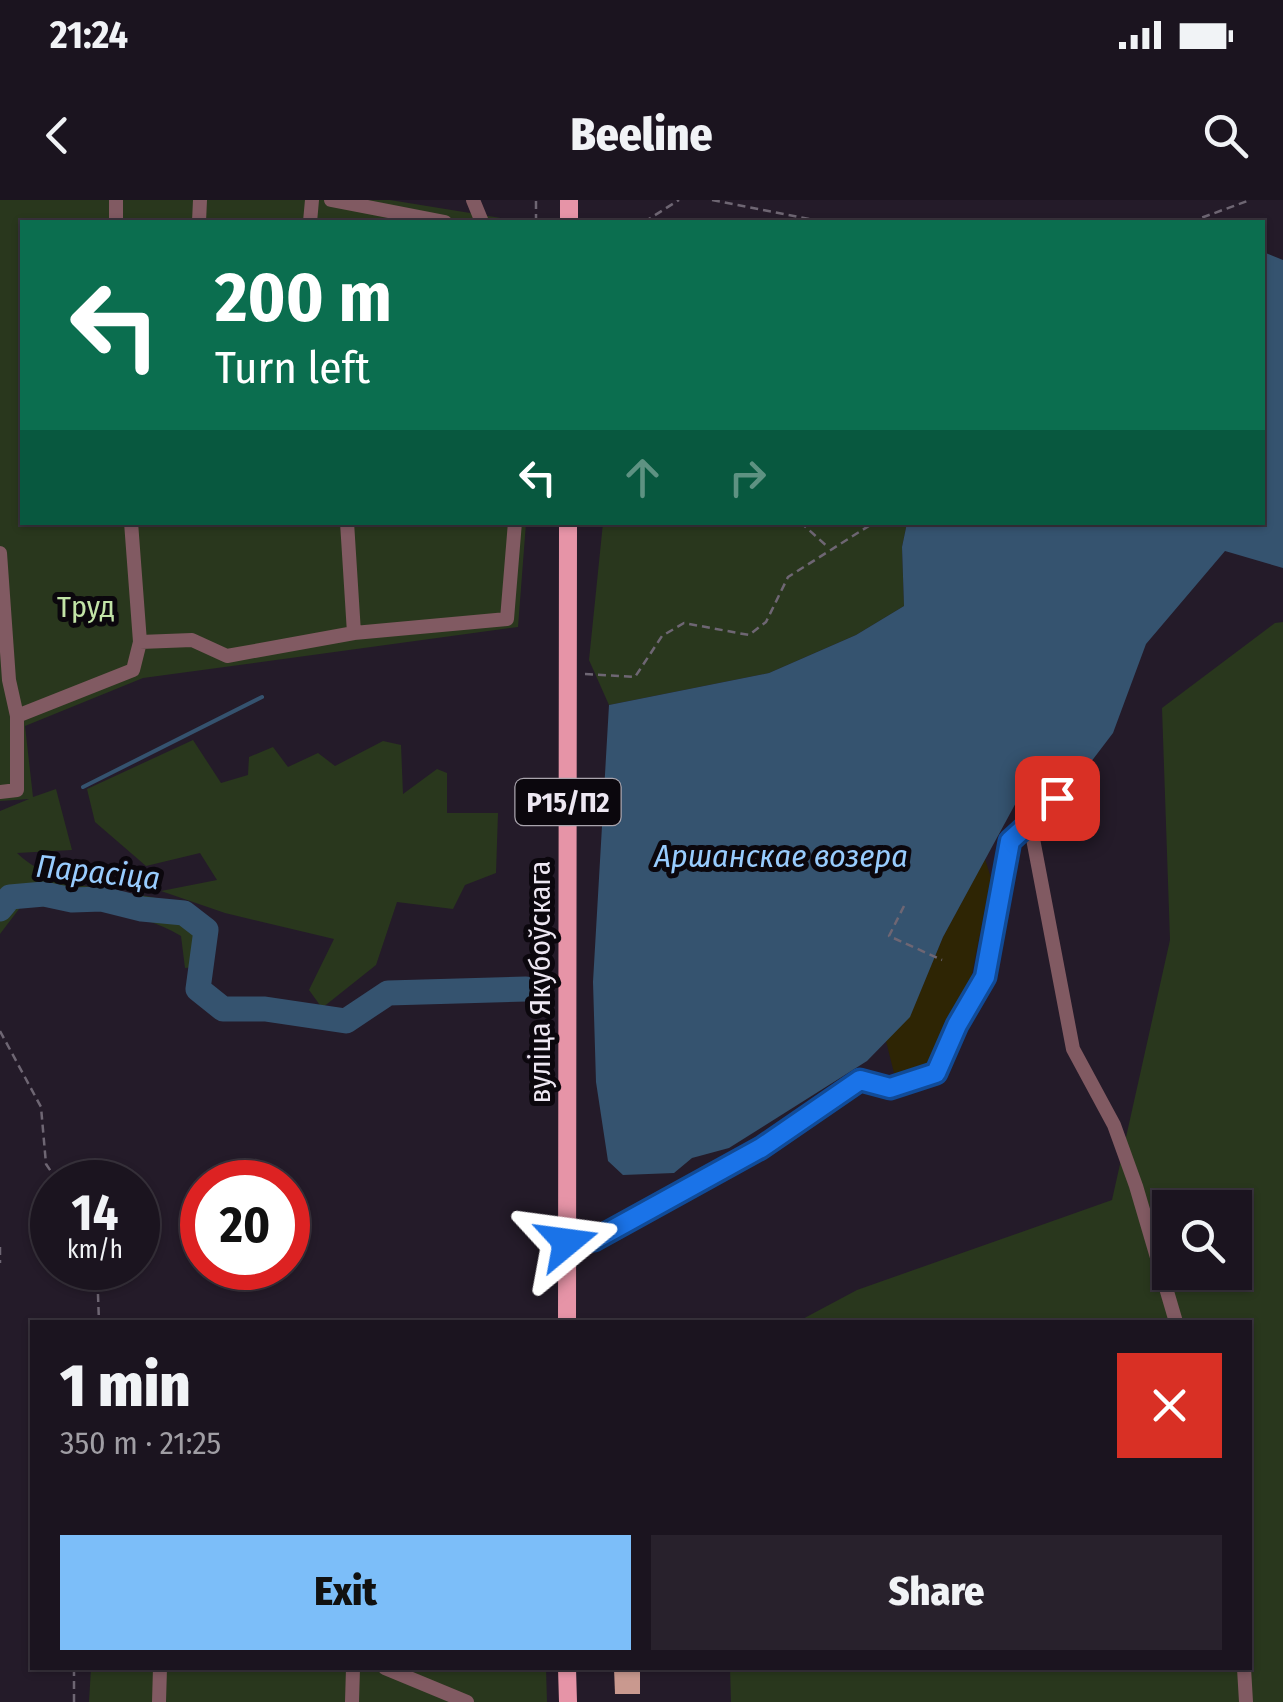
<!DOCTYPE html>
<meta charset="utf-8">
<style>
:root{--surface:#1b141f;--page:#28212c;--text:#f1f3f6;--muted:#a09ea4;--line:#39333d;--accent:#7cbef9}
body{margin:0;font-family:"Fira Sans Condensed",sans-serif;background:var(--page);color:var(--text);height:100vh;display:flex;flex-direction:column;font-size:38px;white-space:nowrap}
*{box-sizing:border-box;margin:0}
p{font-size:32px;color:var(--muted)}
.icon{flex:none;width:55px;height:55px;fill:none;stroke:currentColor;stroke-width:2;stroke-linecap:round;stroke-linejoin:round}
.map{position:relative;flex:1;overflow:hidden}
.panel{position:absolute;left:30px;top:1120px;width:1222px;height:350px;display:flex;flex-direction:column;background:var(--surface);border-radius:0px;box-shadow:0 2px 8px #0004,0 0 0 2px var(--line)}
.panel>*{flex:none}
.guide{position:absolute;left:20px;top:20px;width:1245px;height:305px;border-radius:0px;box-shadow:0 2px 8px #0004,0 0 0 2px var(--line);background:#0b6e4f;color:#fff;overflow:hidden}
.controls{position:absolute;left:1152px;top:990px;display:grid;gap:20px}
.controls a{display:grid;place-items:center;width:100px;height:100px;border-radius:0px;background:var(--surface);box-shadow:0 2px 8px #0004,0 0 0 2px var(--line);font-size:50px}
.speed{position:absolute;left:30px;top:960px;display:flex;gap:20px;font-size:50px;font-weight:700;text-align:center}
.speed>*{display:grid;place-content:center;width:130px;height:130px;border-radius:50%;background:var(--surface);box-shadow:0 2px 8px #0004,0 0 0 2px var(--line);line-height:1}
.speed small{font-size:25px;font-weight:400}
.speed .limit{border:15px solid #d22;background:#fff;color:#111}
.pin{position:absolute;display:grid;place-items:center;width:85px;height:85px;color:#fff;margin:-42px;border-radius:20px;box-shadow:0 5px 15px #0006}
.me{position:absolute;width:110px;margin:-55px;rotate:74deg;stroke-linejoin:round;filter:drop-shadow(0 0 8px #0008)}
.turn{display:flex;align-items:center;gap:35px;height:210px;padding:0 30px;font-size:45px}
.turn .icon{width:130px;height:130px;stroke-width:2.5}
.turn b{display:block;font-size:70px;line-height:85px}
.lanes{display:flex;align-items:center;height:95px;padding:0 30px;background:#0003;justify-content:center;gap:50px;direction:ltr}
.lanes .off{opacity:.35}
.round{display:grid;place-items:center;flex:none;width:105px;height:105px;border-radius:0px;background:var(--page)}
.summary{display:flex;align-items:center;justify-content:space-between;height:170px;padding:0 30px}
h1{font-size:60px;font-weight:800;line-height:75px}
.action{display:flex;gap:20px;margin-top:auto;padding:20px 30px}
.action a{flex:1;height:115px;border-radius:0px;background:var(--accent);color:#111;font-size:40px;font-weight:800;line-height:115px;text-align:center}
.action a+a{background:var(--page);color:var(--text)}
.status{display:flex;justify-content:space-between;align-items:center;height:70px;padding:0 50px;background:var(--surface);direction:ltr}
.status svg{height:28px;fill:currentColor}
header{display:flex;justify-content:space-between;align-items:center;height:130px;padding:0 30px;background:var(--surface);font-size:45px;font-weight:800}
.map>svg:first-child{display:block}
.green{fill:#29371d;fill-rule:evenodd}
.sand{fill:#2e2504}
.water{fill:#35536f}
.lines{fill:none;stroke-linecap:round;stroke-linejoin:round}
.stream{stroke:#35536f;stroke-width:4}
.river{stroke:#35536f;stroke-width:25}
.building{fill:#c9998f}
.path{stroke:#6e6673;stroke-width:2.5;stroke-dasharray:8 5;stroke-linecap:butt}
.minor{stroke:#815a62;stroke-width:14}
.major{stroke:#e694a7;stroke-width:18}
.route-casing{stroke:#114b97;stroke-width:25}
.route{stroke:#1a73e8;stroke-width:18}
.labels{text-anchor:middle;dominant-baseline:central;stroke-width:10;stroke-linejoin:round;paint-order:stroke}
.shield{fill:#0b070d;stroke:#a9a4ad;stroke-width:2.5}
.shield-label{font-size:28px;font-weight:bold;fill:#ede7f2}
.park-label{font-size:30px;fill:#c2e4a7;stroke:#0b070d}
.street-label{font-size:30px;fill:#ede7f2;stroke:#0b070d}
.water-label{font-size:32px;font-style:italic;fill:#98ccfe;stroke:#0b070d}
</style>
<div class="status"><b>21:24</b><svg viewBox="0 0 49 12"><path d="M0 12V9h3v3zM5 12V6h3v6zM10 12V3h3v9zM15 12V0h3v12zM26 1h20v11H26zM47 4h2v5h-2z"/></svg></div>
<header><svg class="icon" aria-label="back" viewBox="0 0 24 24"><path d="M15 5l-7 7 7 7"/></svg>Beeline<svg class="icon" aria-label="search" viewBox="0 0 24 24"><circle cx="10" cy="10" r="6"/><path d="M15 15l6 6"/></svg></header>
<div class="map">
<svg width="1283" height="1502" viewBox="0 0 1283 1502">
<rect width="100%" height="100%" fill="#241b29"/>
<!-- green -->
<path class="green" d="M0,0H390L526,22H22V322L526,323L518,427L143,478L25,526L33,597L56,589L72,650L17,653C63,696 124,686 179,704C190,708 201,718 211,726L213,765L185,768L181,736C135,708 74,709 22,705L0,734V611L29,599L0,601Z
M603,323H907L902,347L904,406L856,435L769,473L609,505L589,460Z
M1283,422V1502H731L730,1468H1250V1122H797L857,1090L1112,1000L1170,740L1162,508L1275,423ZM1170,1008H1235V1072H1170Z
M193,540L221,583L248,575L249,557L273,547L288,567L318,553L335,566L383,541L401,545L403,594L437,569L447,573V613H498L496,673L465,685L453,709L397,702L376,765L322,808L309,790L334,739L225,713L161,691L217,680L200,653L146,666L95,622L87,589Z
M91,1468H546L547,1502H89Z"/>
<!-- sand -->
<path class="sand" d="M985,659L991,678L970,784L932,869L896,881L886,841L910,816L943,737Z"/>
<!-- water -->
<path class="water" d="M1263,52L1283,60V368L1225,351L1146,444L1113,533L1078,579L1031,575L943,737L910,817L867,861L729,948L692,958L674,973L623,975L608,961L596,882L593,782L609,505L769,473L856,435L904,406L902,347L907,323L1262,322Z"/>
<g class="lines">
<!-- stream -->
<path class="stream" d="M83,587L262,497"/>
<!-- river -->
<path class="river" d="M0,709L10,697L44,694L72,700L102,699L142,709L184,713L206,730L198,789L223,809H265L346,821L388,793L526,789"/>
</g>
<!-- building -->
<path class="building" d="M614,1468H640V1494H615Z"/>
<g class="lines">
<!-- path -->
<path class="path" d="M712,0L825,22
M536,22V0
M644,22L679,0
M1190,22L1250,0
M800,322L829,348
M585,474L635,477L662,436L684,423L749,435L766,422L788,377L875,322
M904,706L889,736L942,760
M0,831L41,907L46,964L58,982
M0,1047V1063
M97,1068L99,1122
M74,1502V1468"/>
<!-- minor -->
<path class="minor" d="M116,0V22
M331,0L445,22
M473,0L482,22
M199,22L200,0
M310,22L312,0
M347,322L354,433
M0,353L9,480L17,516V590L0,592
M140,442L192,440L227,456L354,433L507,419L515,322
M17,516L133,470L140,442L131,322
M1030,623L1073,849L1114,925L1136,986L1176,1122
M567,1043L594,1040L761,948L860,879L890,888L936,873L957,825L985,777L1010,641L1057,598
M385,1468L467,1502
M1244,1468L1246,1502
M159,1502L160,1468
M352,1502L353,1468"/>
<!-- major -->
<path class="major" d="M569,22V0
M567,1122L568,322
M567,1468L568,1502"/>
</g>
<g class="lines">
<defs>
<path id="route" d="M567,1042L594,1040L761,948L860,880L890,888L936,873L957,825L985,777L1010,641L1057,598"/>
</defs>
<!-- route casing -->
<use href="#route" class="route-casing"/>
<!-- route -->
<use href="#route" class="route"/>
</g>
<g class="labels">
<!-- shield labels -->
<rect class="shield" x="515.5" y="579" width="105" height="46" rx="8"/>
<g class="shield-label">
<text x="568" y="602">Р15/П2</text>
</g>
<!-- park labels -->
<g class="park-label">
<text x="86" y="407">Труд</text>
</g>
<!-- street labels -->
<g class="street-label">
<text transform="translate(540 782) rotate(-90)">вуліца Якубоўскага</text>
</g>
<!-- water labels -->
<g class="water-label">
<text x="781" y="656">Аршанскае возера</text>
<text transform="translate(98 672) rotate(6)">Парасіца</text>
</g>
</g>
</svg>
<div class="controls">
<a><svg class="icon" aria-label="search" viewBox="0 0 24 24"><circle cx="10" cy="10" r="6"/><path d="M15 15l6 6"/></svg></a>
</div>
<div class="speed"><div>14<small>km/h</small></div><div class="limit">20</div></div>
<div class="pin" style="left:1057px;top:598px;background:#d93025"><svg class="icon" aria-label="arrive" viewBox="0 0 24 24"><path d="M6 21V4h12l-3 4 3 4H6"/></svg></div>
<svg class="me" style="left:567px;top:1042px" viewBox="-20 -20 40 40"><path d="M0-17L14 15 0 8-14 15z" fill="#1a73e8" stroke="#fff" stroke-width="4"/></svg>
<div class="guide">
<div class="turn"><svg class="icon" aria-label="left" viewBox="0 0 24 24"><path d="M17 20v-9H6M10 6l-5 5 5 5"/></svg><div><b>200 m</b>Turn left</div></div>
<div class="lanes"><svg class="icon" aria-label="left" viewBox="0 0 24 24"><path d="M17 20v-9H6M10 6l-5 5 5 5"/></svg><svg class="icon off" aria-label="ahead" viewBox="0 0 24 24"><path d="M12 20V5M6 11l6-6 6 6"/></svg><svg class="icon off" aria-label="right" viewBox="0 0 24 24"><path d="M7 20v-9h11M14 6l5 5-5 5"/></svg></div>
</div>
<section class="panel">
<div class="summary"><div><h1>1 min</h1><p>350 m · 21:25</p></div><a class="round" style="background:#d93025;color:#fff"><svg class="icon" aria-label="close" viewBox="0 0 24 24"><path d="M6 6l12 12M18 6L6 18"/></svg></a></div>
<div class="action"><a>Exit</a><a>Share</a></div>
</section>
</div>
